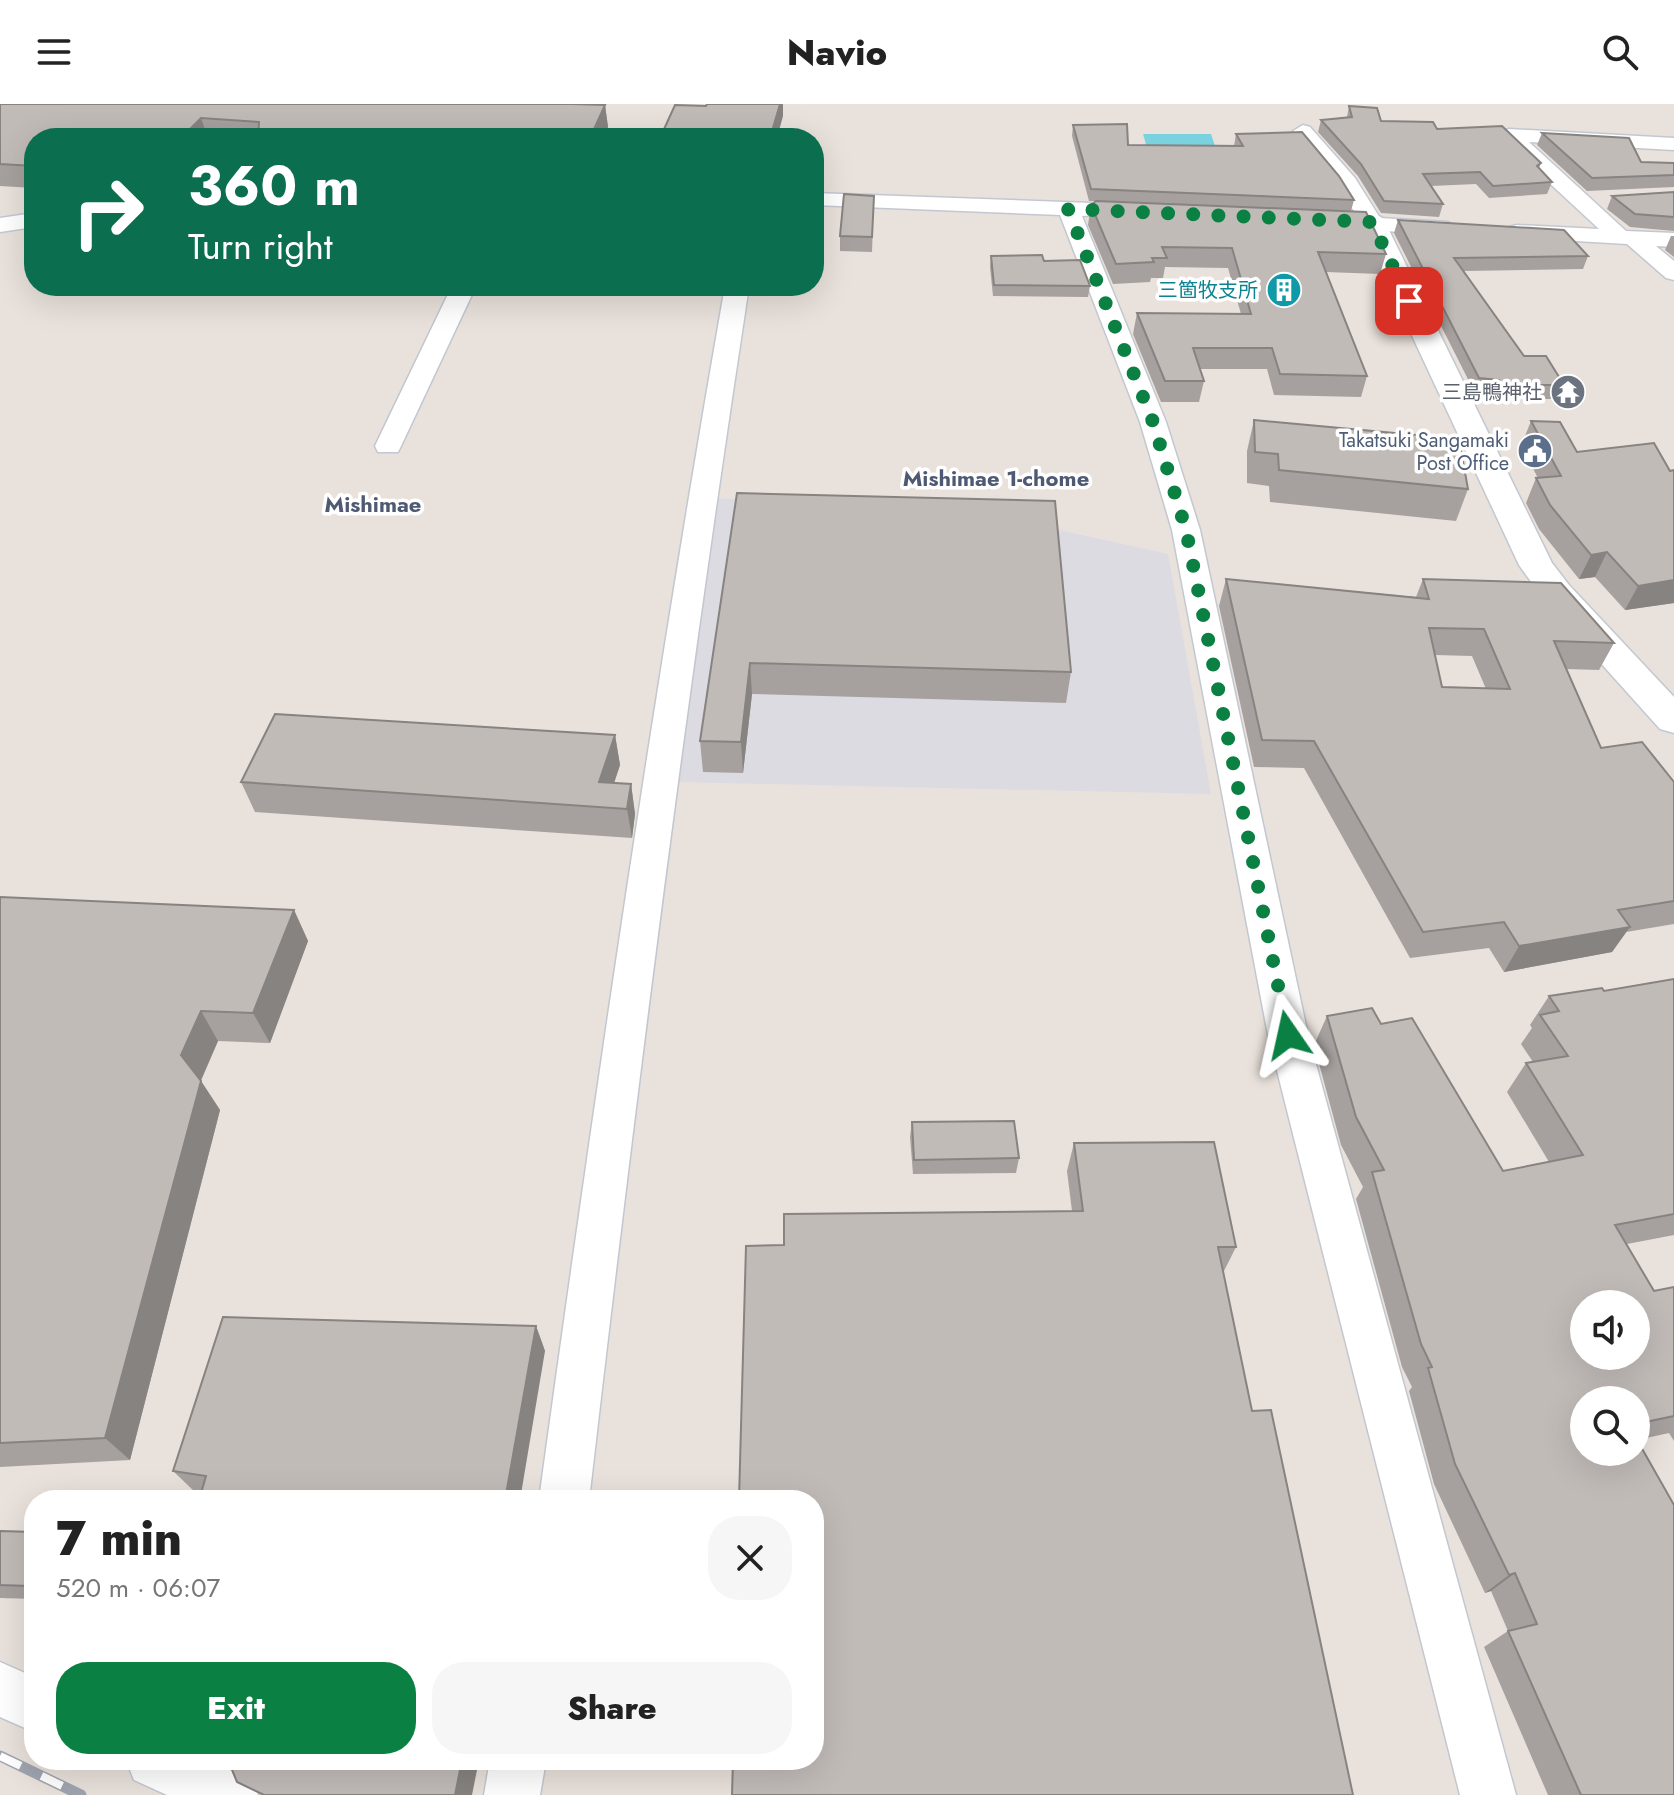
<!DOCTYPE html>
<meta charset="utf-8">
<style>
:root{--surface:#fff;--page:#f6f6f6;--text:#222;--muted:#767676;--accent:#0b8043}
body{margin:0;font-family:Jost,"Noto Sans JP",sans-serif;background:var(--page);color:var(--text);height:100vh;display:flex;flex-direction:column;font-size:30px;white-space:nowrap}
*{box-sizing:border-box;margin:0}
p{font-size:26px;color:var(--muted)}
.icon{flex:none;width:44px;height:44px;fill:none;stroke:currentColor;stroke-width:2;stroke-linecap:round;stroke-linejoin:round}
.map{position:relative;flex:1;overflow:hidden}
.drawer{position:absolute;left:24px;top:1386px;width:800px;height:280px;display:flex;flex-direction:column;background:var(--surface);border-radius:32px;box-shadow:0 8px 32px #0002}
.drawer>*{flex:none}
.banner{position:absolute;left:24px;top:24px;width:800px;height:168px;border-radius:32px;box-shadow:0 8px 32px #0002;background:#0b6e4f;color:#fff;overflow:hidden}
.tools{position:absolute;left:1570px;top:1186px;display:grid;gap:16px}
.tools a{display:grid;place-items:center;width:80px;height:80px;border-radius:50%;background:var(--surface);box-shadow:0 8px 32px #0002;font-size:40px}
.pin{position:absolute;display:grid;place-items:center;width:68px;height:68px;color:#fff;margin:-34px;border-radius:16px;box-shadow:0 4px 12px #0006}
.me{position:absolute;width:88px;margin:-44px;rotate:349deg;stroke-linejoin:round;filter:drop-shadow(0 0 6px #0008)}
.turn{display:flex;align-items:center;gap:28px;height:168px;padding:0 32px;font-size:36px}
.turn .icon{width:104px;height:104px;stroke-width:2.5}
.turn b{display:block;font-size:56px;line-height:68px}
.round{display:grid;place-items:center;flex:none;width:84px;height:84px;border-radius:32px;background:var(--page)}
.headline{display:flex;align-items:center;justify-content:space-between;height:136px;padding:0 32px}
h1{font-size:48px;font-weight:800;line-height:60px}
.cta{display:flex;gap:16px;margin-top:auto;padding:16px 32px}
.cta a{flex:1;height:92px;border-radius:32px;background:var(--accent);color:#fff;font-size:32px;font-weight:800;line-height:92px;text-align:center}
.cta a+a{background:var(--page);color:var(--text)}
header{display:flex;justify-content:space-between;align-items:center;height:104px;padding:0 32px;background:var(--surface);font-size:36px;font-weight:800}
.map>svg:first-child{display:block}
.industrial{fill:#dcdbe2}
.water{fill:#7ad2df}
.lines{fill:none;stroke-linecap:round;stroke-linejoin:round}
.minor-casing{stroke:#c3c8d0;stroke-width:3}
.secondary-casing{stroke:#c3c8d0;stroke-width:3}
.minor{fill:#fff;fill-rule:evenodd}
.secondary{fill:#fff;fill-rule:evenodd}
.rail-casing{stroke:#9fa4b0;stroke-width:11}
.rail{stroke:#fff;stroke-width:8;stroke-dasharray:23;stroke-linecap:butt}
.wall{fill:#a6a19e;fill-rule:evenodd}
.shaded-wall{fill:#878381}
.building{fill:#c1bbb8;stroke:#878381;stroke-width:2;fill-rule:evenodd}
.route{stroke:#0b8043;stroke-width:14;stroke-dasharray:0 25.2}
.labels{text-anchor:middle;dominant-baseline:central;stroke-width:7;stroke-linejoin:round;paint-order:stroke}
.far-culture-label{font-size:20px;fill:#0d838f;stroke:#fff;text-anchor:end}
.far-worship-label{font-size:20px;fill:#5b616d;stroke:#fff;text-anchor:end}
.far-service-label{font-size:20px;fill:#4e5e75;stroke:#fff;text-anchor:end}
.far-neighbourhood-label{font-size:22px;font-weight:bold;fill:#4e5a73;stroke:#fff}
</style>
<header><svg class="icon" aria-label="menu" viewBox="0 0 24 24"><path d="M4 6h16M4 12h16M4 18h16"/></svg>Navio<svg class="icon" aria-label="search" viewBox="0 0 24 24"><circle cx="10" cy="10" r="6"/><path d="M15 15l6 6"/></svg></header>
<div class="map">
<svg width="1674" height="1691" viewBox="0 0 1674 1691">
<rect width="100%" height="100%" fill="#e9e1db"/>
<!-- industrial -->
<path class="industrial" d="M714,394L991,411L1168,450L1211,690L679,678Z"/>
<!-- water -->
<path class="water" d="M1143,30H1211L1217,48L1148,47Z"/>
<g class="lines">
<defs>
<path id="minor" d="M1303,21L1310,23L1355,74L1380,114L1448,118L1459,125L1448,132L1325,122L1322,117L1325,112H1357L1338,82L1293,27Z
M1509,25L1674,34V46L1529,38L1626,127L1674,129V143L1656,142L1674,157V176L1666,174L1627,140L1509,133L1506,128L1509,123L1517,121L1599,125L1502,35L1499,31L1502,27Z
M814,89L1092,99L1103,106L1100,111L1082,112L1166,318L1200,426L1308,931L1516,1691H1460L1268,931L1172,426L1140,318L1060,111L814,101Z
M34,109V123L0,128V114Z
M452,182H476L401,342L398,348H378L375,342Z
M725,182H749C687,586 636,990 589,1396H539C595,990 654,586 725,182Z
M0,1558L34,1573V1628L0,1613Z
M126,1656H217L250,1671L258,1691H167L134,1676Z
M490,1656H546L540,1691H484Z"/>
<path id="secondary" d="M1372,110L1381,113L1385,118L1552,459L1569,481L1674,593V629L1660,625L1545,497L1519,461L1359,118L1363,113Z"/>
</defs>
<!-- minor casing -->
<use href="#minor" class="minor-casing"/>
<!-- secondary casing -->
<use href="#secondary" class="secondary-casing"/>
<!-- minor -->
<use href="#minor" class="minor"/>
<!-- secondary -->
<use href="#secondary" class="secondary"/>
<defs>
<path id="rail" d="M0,1652L81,1691"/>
</defs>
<!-- rail casing -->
<use href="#rail" class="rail-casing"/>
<!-- rail -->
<use href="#rail" class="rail"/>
</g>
<!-- wall -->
<path class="wall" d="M0,0L605,1L608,23L603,34H34V84L0,82Z
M1349,2L1381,17L1437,25L1541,59L1539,64L1552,78L1547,90L1489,94L1476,80L1431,82L1443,100L1439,113L1381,109L1358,72L1318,28L1321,16L1347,13Z
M1073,21L1128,41L1234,42L1236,30L1354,96L1351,107L1386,150L1380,170L1326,168L1367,272L1361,293L1274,291L1267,265H1200L1204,277L1199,298H1161L1133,230L1137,209L1241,210L1228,164L1165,163L1163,174H1151L1150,178L1113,180L1088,121L1091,101L1095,97H1089L1072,32Z
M1542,29L1641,58L1674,59V83L1587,87L1537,41Z
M1674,88V127L1630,123L1607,105L1612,92Z
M874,92L872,148L840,147V132Z
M1398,116L1588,152L1583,165L1464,167L1524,252L1564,281L1558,295H1496L1494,290L1474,287L1394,129Z
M1671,132H1674V153L1665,146Z
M991,152L1044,157L1090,182L1088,193L993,192L990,163Z
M1254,316L1468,385L1456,417L1270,398L1269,382L1247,379V347Z
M1531,317L1577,348L1670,367L1674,366V499L1625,506L1595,473L1579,475L1539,425L1526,399L1536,374H1538L1521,342Z
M737,389L1071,568L1066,599L752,590L743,669L703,668L700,637Z
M1226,475L1416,493L1423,475L1614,539L1599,566L1566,565L1601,644L1674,678V820L1626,828L1612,848L1504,868L1489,844L1410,854L1304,664L1254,663L1219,502ZM1435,551L1472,552L1486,585L1442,583Z
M615,631L620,661L614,679L631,680L635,710L632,734L255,708L241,678Z
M0,793L294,806L308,837L270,939L218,937L201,977L220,1006L130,1356L0,1363Z
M1674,875V1131L1627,1140L1654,1187L1674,1183V1337L1669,1329L1637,1336L1674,1691H1548L1484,1543L1508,1527L1491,1487L1485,1489L1434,1380L1409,1287L1412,1283L1402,1263L1356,1095L1363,1083L1341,1041L1314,941L1327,912L1381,920L1503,1067L1549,1058L1507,988L1526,959L1533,958L1521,940L1532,924L1530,921L1549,892L1604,887ZM1636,1296V1348H1584Z
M912,1018L1019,1054L1016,1069L913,1070L910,1033Z
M1074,1039L1236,1143L1223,1169L1252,1307L1353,1691L784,1141L1072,1107L1067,1067Z
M536,1222L545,1247L201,1389H196L173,1367Z
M0,1427L34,1428V1495L0,1494Z"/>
<!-- shaded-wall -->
<path class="shaded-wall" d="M780,0H783V12L777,34H770Z
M605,1L608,23L603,34H590Z
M201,14L208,34H181Z
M1607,448L1595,473L1579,475L1591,451Z
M1674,476V499L1625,506L1638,482Z
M750,559L752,590L743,669L741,638Z
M615,631L620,661L606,703L599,678Z
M631,680L635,710L632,734L627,705Z
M294,806L308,837L270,939L253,909Z
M1630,823L1612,848L1504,868L1519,842Z
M201,907L218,937L199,980L181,951Z
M201,977L220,1006L130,1356L105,1334Z
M536,1222L545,1247L520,1396H505Z
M34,1468V1485L29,1482Z
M1515,1469L1491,1487L1485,1489L1509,1471Z
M462,1656H479L472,1691H455Z"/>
<!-- building -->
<path class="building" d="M0,0H572L605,1L590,34H258L259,18L201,14L181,34H34V62L0,60Z
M707,0H780L770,34H660L675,1L706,2Z
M1349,2L1377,4L1381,17L1433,18L1437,25L1502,22L1541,59L1537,62L1552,78L1493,82L1480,68L1423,70L1443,100L1384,97L1361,60L1321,16L1352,13Z
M1127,20L1128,41L1243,42L1236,30L1302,28L1339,72L1354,96L1091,85L1073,21Z
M1542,29L1629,34L1641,58L1674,59V71L1592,74Z
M1674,88V113L1635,110L1612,92Z
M844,90L874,92L872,133L840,132Z
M1096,97L1366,108L1386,150L1318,148L1367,272L1280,270L1272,244H1193L1204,277H1165L1137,209L1251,210L1232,144L1162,143L1167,154H1152L1154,158L1116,160L1091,101Z
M1398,116L1564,126L1588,152L1454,154L1524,252H1546L1564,281H1502L1499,276L1479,274Z
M1042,151L1044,157L1080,156L1090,182L994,181L991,152Z
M1254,316L1459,335L1468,385L1279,366L1278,350L1255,348Z
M1531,317L1560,318L1577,348L1654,339L1670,367L1674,366V476L1638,482L1607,448L1591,451L1550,401L1536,374L1561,372Z
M737,389L1055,397L1071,568L750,559L741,638L700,637Z
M1226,475L1429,495L1423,475L1561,479L1614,539L1554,537L1601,644L1642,638L1674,678V797L1618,806L1630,823L1519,842L1504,818L1423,828L1314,637L1262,636ZM1429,524L1484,525L1510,585L1442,583Z
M275,610L615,631L599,678L631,680L627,705L241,678Z
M0,793L294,806L253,909L201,907L181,951L201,977L105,1334L0,1339Z
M1674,875V1110L1615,1121L1654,1187L1674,1183V1312L1636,1320V1296H1584V1348H1636V1334L1674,1401V1691H1581L1508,1527L1537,1520L1515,1469L1509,1471L1455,1360L1428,1264L1432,1263L1421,1240L1372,1068L1384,1066L1356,1013L1327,912L1372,904L1381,920L1412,914L1503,1067L1583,1051L1526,959L1568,952L1540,911L1559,907L1549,892L1602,884L1604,887ZM1584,1200H1636V1252H1584Z
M1014,1017L1019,1054L914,1056L912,1018Z
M1214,1038L1236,1143H1218L1252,1307L1271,1306L1353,1691H732L733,1656H814V1396H739L746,1142L784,1141V1110L1083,1107L1074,1039Z
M223,1213L536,1222L505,1396H199L206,1372L173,1367Z
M0,1427L34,1428V1468L29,1482L0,1481Z
M228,1656H462L455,1691H264L237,1678Z"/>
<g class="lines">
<!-- route -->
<path class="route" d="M1288,931L1186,426L1153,318L1068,105L1372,118L1409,197"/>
</g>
<!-- icons -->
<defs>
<symbol id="building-disc" viewBox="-11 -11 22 22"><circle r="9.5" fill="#0f9aa8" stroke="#fff"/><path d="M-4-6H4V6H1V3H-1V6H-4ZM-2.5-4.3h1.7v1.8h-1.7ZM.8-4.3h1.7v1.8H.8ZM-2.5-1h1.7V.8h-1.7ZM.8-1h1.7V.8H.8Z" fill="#fff"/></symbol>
<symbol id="temple-disc" viewBox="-11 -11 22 22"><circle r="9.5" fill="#6b7280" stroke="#fff"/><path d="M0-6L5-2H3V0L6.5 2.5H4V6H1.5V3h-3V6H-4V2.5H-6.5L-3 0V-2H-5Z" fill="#fff"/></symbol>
<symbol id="civic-disc" viewBox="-11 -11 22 22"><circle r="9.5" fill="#5c6f8a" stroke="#fff"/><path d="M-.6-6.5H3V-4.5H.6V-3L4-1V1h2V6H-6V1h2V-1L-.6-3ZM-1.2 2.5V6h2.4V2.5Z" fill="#fff"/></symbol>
</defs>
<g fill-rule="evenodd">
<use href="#building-disc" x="1264" y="166" width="40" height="40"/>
<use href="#temple-disc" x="1548" y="268" width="40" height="40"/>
<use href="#civic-disc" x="1515" y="327" width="40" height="40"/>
</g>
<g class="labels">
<!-- far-culture labels -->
<g class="far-culture-label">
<text x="1258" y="186">三箇牧支所</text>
</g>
<!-- far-worship labels -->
<g class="far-worship-label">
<text x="1542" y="288">三島鴨神社</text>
</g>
<!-- far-service labels -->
<g class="far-service-label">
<text x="1509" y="336">Takatsuki Sangamaki<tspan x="1509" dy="23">Post Office</tspan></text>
</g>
<!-- far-neighbourhood labels -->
<g class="far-neighbourhood-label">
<text x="996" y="374">Mishimae 1-chome</text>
<text x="373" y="400">Mishimae</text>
</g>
</g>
</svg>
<div class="tools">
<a><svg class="icon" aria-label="sound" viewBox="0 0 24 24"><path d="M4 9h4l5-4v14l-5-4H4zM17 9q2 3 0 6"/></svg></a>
<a><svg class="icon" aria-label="search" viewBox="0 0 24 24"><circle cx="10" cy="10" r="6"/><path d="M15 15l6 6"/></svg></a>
</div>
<div class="pin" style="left:1409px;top:197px;background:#d93025"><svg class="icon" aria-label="arrive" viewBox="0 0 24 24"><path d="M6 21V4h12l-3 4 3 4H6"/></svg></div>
<svg class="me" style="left:1288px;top:931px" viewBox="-20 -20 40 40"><path d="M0-17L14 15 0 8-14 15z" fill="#0b8043" stroke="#fff" stroke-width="4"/></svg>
<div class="banner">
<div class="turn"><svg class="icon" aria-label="right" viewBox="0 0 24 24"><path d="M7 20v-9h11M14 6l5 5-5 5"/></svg><div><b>360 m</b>Turn right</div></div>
</div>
<section class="drawer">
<div class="headline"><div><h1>7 min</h1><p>520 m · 06:07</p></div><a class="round"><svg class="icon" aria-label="close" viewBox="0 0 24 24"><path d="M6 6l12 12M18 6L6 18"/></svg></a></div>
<div class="cta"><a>Exit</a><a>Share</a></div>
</section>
</div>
